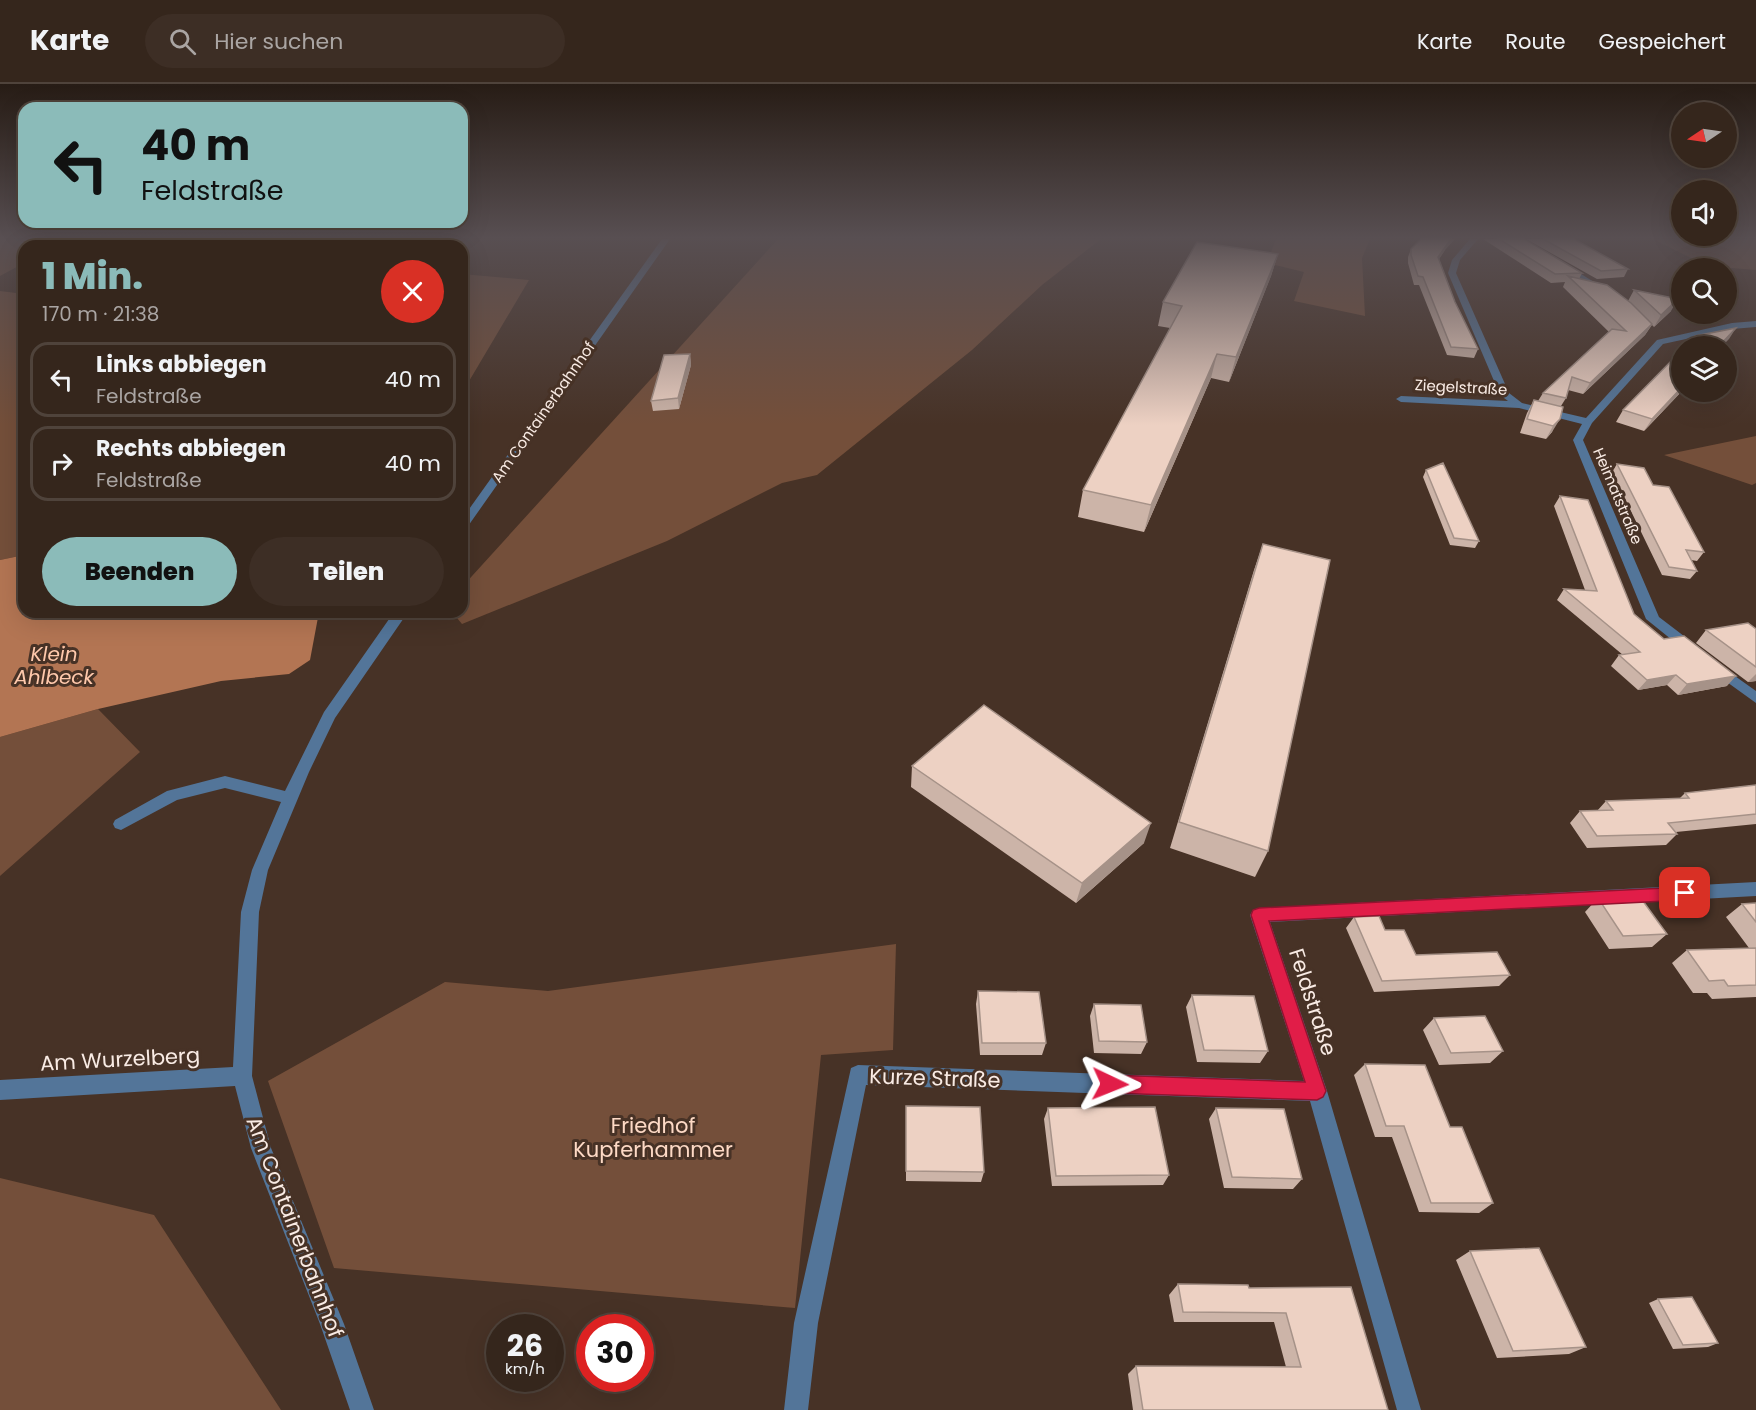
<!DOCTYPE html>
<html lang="de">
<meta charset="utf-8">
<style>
:root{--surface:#35261c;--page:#3d2e25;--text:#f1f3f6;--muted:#aaa5a3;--line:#4f433b;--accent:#8bbbb9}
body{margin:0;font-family:Poppins,sans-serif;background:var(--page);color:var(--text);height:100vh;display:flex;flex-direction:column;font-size:22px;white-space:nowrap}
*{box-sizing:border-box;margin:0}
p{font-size:20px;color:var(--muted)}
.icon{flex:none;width:33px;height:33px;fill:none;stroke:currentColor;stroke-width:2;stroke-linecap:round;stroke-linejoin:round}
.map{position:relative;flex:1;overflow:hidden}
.panel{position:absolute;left:18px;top:156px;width:450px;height:378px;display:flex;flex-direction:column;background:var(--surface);border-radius:18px;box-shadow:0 6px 24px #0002,0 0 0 2px var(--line)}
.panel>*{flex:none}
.top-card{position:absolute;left:18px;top:18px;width:450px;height:126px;border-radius:18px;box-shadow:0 6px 24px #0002,0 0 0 2px var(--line);background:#8bbbb9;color:#111;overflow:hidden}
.needle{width:39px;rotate:257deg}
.fabs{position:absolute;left:1671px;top:18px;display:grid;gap:12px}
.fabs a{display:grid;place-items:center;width:66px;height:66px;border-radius:50%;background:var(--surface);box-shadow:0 6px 24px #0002,0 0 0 2px var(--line);font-size:30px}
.speed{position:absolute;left:486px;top:1230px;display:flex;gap:12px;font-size:30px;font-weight:700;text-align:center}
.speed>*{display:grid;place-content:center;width:78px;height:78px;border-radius:50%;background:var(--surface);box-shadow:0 6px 24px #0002,0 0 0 2px var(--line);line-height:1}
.speed small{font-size:15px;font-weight:400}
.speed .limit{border:9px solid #d22;background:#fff;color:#111}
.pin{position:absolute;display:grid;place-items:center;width:51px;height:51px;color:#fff;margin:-26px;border-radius:12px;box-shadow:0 3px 9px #0006}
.me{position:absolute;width:66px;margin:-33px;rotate:92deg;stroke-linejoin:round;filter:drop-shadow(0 0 4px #0008)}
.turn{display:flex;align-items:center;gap:21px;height:126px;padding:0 24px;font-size:27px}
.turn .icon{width:78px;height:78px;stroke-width:2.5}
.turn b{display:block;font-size:42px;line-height:51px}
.round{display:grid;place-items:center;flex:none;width:63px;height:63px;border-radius:32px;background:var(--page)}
.head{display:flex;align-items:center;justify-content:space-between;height:102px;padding:0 24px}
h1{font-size:36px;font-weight:800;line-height:45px;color:var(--accent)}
.primary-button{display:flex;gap:12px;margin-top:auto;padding:12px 24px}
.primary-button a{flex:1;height:69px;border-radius:36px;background:var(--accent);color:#111;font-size:24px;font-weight:800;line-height:69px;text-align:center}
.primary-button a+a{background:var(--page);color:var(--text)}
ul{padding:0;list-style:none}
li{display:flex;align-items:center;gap:18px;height:75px;margin:0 12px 9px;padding:0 12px;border:3px solid var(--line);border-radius:18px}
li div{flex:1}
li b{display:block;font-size:22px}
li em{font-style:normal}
header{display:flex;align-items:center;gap:36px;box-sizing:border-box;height:84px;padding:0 30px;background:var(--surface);border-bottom:2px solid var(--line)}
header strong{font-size:28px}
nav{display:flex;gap:33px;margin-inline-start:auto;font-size:21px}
.search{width:420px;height:54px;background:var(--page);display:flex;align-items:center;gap:15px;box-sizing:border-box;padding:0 21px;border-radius:33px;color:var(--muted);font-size:22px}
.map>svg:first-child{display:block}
.green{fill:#744f3a}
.water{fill:#b37553}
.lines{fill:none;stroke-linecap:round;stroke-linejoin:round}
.street{fill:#537599;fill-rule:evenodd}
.wall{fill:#ccb4a8}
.shaded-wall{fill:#a69288}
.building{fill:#edd1c3;stroke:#a69288;stroke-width:1.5}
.route{fill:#e11d48;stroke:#92132f;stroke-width:1.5}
.labels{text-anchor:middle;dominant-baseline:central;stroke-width:6;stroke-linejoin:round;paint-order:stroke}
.far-street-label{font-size:15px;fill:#f9ebe4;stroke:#473226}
.water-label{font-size:20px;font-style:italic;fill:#ffc9ac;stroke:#473226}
.near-street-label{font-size:21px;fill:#f9ebe4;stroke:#473226}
.near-park-label{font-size:21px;fill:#fdd9c5;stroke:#473226}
</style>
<header>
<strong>Karte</strong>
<div class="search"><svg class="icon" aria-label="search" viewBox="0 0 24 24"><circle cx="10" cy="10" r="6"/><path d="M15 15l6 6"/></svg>Hier suchen</div>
<nav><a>Karte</a><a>Route</a><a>Gespeichert</a></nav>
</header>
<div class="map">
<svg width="1756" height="1326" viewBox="0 0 1756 1326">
<rect width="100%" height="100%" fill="#473226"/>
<!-- green -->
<path class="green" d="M0,155H69L56,162H24V179L0,192Z
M778,155H1101L1042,201L972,266L817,391L782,399L667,457L462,540L452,528H462V503Z
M1276,155H1370L1362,174L1365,232L1294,217L1304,188L1267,179Z
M1653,155H1756V186L1707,182Z
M462,190L529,196L462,309Z
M0,207L24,210V471L0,476Z
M1756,352V399L1752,401L1664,371Z
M98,625L140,668L0,792V653Z
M896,860L893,966L821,971L795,1224L334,1184L268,997L445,898L548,907Z
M0,1094L154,1131L281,1326H0Z"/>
<!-- water -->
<path class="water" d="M24,471V528H319L310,576L289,590L221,597L98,625L0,653V476Z"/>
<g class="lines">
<!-- street -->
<path class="street" d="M662,155H670L466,445L462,447V435Z
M1470,155H1478L1460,176L1456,189L1509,309L1522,319L1586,334L1657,256L1732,239L1756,237V243L1732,245L1663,260L1592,339L1583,356L1659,533L1697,562L1699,565L1697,568H1687L1646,535L1573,356L1582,340L1519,324L1401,318L1396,315L1401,312L1508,317L1500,311L1448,189L1452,176Z
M1559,180H1565L1610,208L1603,210L1559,184Z
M394,528H408L335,634L309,688L268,786L259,828L252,992L271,1064L344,1240L374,1326H350L320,1240L251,1064L235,1002L0,1016V996L233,983L241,828L252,786L281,718L225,704L177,716L121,746L115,744L113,740L115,736L167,707L225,692L285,707L324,628Z
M1718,580L1756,607V619L1713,588L1711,585Z
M1756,798V812L1270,838L1327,1007L1421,1326H1397L1310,1017L866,1001L818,1239L808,1326H784L794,1239L851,984L858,981L1304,997L1250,831L1253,826L1259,824Z"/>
</g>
<!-- wall -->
<path class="wall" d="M1483,155H1524L1582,189L1579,195L1628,217L1634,206L1671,227L1654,243L1652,241L1645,251L1583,310L1568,306L1566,314L1561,322L1552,348L1546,355L1520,349L1527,329L1534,316L1538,317L1543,309L1609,248L1563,203L1565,198L1551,199Z
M1526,155H1574L1628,185L1624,193L1597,195Z
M1411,165L1445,166L1439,175L1455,218L1478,265L1474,274L1447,271L1419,201H1414L1408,179V173Z
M1278,170L1271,192L1229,298L1211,294L1144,448L1078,433L1083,406L1170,244L1158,242L1163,218Z
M690,270L691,281L679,325L653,327L651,317Z
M1682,307L1644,347L1616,338L1623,326Z
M1617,380L1653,401L1704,468L1697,477L1691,476L1697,487L1690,495L1662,491L1612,388Z
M1426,386L1479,457L1475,464L1450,461L1423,393Z
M1560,412L1634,530L1664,555L1727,602L1678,611L1667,601L1638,606L1611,582L1619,571H1623L1557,516L1564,505L1585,506L1554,422Z
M1263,460L1268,767L1255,793L1170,764L1254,486Z
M1756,545V597L1748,598L1696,559L1706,546Z
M912,682L1144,759L1076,819L911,703Z
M1756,701V740L1676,748L1677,750L1666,761L1587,764L1570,739L1580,727H1597L1606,717L1679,715L1685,709Z
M1598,814L1667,850L1652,863L1609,865L1585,828Z
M1756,819V913L1712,915L1707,909H1693L1672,879L1687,866L1749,864L1726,833L1742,820Z
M1354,833L1385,846L1416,871L1510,891L1499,902L1374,908L1346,844Z
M978,907L1046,959L1042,971H980L976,920Z
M1192,911L1268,967L1260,979L1197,978L1186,923Z
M1094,920L1147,958L1141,970L1094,969L1090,932Z
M1434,934L1503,967L1490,979L1439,981L1423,946Z
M1365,980L1450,1043L1493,1119L1479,1129L1419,1128L1392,1053H1375L1354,991Z
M906,1022L984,1088L981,1098L906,1097Z
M1048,1024L1169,1091L1163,1101L1052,1102L1044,1035Z
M1216,1024L1302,1095L1293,1105L1224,1104L1209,1035Z
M1470,1167L1586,1263L1569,1270L1497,1274L1456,1176Z
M1178,1200L1249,1204L1351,1203L1388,1326H1133L1128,1290L1136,1282L1286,1283L1274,1238H1174L1169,1211Z
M1658,1215L1718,1259L1708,1263L1673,1265L1649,1219Z"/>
<!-- shaded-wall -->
<path class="shaded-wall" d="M1451,155H1455L1445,166L1435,181L1438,173Z
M1278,170L1271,192L1229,298L1236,273Z
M1678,215L1671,227L1654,243L1661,231Z
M1652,240L1645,251L1583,310L1590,299Z
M1736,244L1729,255L1722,262H1719Z
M690,270L691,281L679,325L678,314Z
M1217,270L1211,294L1144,448L1151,421Z
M1682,303V307L1644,347L1652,335Z
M1560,335L1552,348L1546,355L1553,342Z
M1756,590V597L1748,598Z
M1676,591L1667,601L1638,606L1647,596Z
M1736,592L1727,602L1678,611L1687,600Z
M1151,739L1144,759L1076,819L1082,799Z"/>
<!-- building -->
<path class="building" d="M1421,155H1451L1438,173L1455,218L1478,265L1451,263L1423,193L1418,192L1411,171V165Z
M1499,155H1524L1582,189L1555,190Z
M1543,155H1574L1628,185L1601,187Z
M1197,158L1278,170L1236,273L1217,270L1151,421L1083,406L1182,222L1163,218Z
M1568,192L1607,201L1631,219L1652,240L1590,299L1572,293L1566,314L1543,309L1612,245L1626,247Z
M1634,206L1678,215L1661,231Z
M1736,244L1719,262H1685L1695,252Z
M1682,266V303L1652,335L1623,326Z
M690,270L678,314L651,317L664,271Z
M1534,316L1563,323L1560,335L1553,342L1527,335Z
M1443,379L1479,457L1454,454L1426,386Z
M1617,380L1644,384L1653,401L1669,403L1704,468L1686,466L1697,487L1669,483Z
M1560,412L1588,416L1634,530L1664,555L1684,552L1736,592L1687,600L1676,591L1647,596L1619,571L1640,568L1564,505L1597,507Z
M1263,460L1330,476L1268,767L1179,738Z
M1748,539L1756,545V583L1706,546Z
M984,621L1151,739L1082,799L912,682Z
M1756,701V730L1668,739L1677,750L1597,752L1580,727L1613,726L1606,717L1689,714L1685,709Z
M1640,813L1667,850L1623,852L1598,814Z
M1756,819V838L1742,820Z
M1379,832L1385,846H1404L1416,871L1497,868L1510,891L1382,897L1354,833Z
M1756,864V901L1728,902L1724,896L1709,897L1687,866Z
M978,907L1039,908L1046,959H982Z
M1192,911L1254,912L1268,967L1204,966Z
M1094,920L1141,921L1147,958L1099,957Z
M1485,932L1503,967L1451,969L1434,934Z
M1365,980L1425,981L1450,1043H1462L1493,1119H1431L1404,1042H1386Z
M906,1022L980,1023L984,1088L906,1087Z
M1155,1023L1169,1091L1056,1092L1048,1024Z
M1216,1024L1284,1025L1302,1095L1232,1093Z
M1539,1164L1586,1263L1513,1267L1470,1167Z
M1178,1200L1248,1201L1249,1204L1351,1203L1388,1326H1143L1136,1282L1301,1283L1286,1229L1183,1228Z
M1692,1213L1718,1259L1683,1261L1658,1215Z"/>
<!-- sky -->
<linearGradient id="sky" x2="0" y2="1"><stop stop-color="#271c15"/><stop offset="0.45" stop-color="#584f52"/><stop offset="1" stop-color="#584f52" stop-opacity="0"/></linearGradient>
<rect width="1756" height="341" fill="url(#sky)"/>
<!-- route -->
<path class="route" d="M1685,803L1690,804L1693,809L1690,814L1685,816L1269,837L1326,1007L1323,1013L1317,1016L1110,1009L1104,1006L1101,1000L1104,994L1110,991L1305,998L1251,831L1253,826L1259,824Z"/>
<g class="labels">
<!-- far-street labels -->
<g class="far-street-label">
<text transform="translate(1461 303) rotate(3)">Ziegelstraße</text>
<text transform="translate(543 328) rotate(-55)">Am Containerbahnhof</text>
<text transform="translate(1618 412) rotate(67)">Heimatstraße</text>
</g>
<!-- water labels -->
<g class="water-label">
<text x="54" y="570">Klein<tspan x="54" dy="23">Ahlbeck</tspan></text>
</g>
<!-- near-street labels -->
<g class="near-street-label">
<text transform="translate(1313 918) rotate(72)">Feldstraße</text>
<text transform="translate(120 975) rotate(-3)">Am Wurzelberg</text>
<text transform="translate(935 994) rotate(2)">Kurze Straße</text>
<text transform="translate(295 1143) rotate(69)">Am Containerbahnhof</text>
</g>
<!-- near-park labels -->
<g class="near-park-label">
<text x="653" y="1041">Friedhof<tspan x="653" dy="24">Kupferhammer</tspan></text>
</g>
</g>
</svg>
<div class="fabs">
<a><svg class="needle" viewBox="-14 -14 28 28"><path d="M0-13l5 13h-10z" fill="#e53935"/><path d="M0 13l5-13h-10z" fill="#aaa5a3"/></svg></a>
<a><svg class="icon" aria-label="sound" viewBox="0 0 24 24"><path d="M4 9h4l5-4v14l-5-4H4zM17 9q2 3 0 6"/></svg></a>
<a><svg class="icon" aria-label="search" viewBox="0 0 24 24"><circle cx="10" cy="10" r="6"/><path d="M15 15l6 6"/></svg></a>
<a><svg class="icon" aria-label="layers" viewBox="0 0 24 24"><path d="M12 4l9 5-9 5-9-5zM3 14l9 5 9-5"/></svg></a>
</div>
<div class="speed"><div>26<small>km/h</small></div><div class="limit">30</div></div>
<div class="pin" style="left:1685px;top:809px;background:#d93025"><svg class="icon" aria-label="arrive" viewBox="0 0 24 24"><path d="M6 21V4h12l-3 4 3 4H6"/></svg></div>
<svg class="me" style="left:1110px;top:1000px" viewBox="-20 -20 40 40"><path d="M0-17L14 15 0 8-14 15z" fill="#e11d48" stroke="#fff" stroke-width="4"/></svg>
<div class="top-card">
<div class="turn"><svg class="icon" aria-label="left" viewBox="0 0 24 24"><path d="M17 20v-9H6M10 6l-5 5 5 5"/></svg><div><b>40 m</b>Feldstraße</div></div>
</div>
<section class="panel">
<div class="head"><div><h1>1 Min.</h1><p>170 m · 21:38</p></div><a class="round" style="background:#d93025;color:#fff"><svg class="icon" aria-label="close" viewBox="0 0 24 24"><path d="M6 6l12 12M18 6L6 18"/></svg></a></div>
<ul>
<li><svg class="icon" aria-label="left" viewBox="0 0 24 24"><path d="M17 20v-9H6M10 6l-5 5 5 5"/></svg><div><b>Links abbiegen</b><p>Feldstraße</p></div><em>40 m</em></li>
<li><svg class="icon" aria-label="right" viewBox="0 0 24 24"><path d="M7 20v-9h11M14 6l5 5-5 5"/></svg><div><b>Rechts abbiegen</b><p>Feldstraße</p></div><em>40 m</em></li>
</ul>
<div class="primary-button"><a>Beenden</a><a>Teilen</a></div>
</section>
</div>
